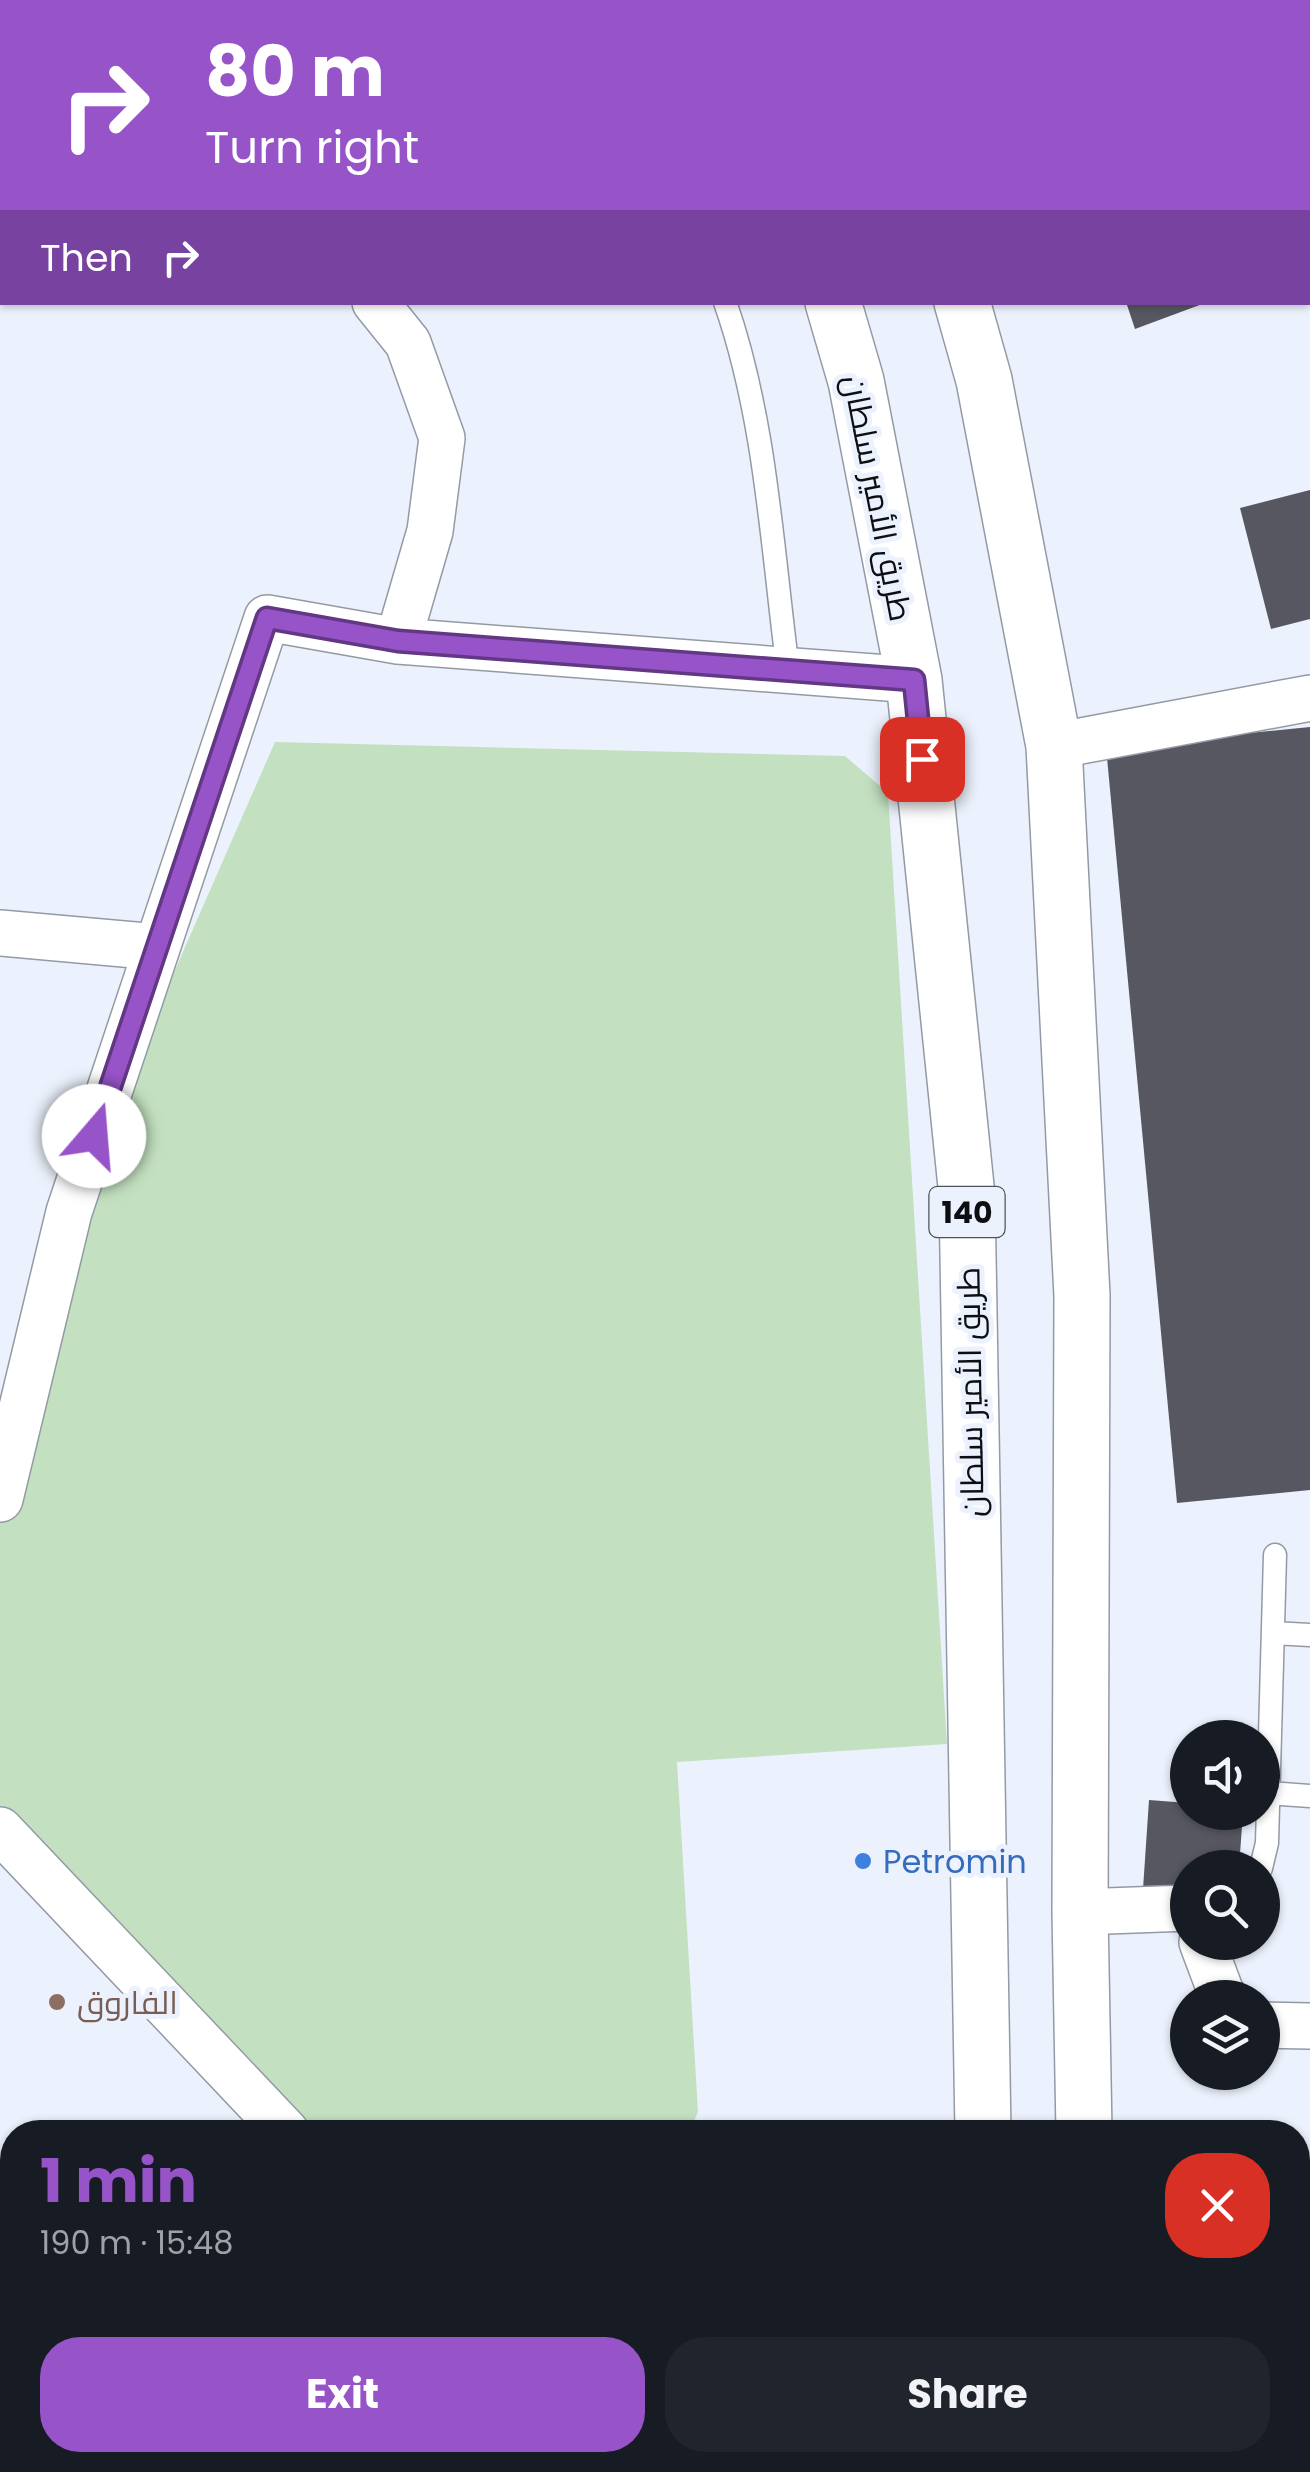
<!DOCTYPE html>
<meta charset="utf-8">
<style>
:root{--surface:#171b24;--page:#20242c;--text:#f1f3f6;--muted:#9ea1a6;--accent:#9754c9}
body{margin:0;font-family:Poppins,Cairo,sans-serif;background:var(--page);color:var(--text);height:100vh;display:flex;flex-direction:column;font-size:38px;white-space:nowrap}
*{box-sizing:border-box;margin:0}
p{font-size:32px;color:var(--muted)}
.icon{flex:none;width:55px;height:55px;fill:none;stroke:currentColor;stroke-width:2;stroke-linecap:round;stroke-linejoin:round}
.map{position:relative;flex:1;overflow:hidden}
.sheet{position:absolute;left:0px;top:2120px;width:1310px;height:352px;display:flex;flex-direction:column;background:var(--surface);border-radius:40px 40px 0 0;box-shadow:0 2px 8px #0004}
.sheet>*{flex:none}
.top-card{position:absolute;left:0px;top:0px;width:1310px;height:305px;box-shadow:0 2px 8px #0004;background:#9754c9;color:#fff;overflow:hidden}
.tools{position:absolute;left:1170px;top:1720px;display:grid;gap:20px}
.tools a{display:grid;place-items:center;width:110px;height:110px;border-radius:50%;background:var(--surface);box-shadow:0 2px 8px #0004;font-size:50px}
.pin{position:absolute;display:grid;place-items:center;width:85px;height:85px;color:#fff;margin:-42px;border-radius:20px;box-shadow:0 5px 15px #0006}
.me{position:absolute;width:110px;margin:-55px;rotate:18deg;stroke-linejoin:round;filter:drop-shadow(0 0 8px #0008)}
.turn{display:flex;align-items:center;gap:35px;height:210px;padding:0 40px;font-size:45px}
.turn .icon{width:130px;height:130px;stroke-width:2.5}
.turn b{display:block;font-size:70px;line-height:85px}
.then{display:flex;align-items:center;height:95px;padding:0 40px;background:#0003;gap:20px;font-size:38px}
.round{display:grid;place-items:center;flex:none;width:105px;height:105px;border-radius:40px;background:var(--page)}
.headline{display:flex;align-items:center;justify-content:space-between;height:170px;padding:0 40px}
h1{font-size:60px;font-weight:700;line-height:75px;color:var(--accent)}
.action{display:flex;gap:20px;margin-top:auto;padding:20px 40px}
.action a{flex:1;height:115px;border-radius:40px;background:var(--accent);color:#fff;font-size:40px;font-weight:700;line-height:115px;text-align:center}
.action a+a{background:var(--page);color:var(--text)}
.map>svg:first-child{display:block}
.green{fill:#c3e1c0}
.building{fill:#575761}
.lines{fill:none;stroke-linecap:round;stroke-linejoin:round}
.lane-casing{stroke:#949aa4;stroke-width:25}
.street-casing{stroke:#949aa4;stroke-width:48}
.secondary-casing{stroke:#949aa4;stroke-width:58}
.highway-casing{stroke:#949aa4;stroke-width:58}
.lane{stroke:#fff;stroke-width:22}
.street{stroke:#fff;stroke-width:45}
.secondary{stroke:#fff;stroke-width:55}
.highway{stroke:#fff;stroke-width:55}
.route-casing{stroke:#623783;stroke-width:25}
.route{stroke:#9754c9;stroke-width:18}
.shop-dot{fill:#3f7fe0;stroke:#ecf2fd;stroke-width:4}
.education-dot{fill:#8d6e63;stroke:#ecf2fd;stroke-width:4}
.labels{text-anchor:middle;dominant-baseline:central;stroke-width:10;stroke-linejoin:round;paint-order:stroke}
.shield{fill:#ecf2fd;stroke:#4f5258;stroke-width:2.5}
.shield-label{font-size:30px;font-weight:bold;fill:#0c0e11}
.street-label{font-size:32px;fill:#0c0e11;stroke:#ecf2fd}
.shop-label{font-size:32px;fill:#366cbe;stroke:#ecf2fd;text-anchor:start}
.education-label{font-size:32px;fill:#785e54;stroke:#ecf2fd;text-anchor:start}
</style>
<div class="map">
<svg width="1310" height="2472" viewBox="0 0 1310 2472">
<rect width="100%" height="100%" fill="#ecf2fd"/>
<!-- green -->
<path class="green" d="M275,742L845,756L888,793L947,1744L677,1762L698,2112L689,2132H286L0,1830V1499L69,1212Z"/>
<!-- building -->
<path class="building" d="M1126,302H1205V303L1135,329Z
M1310,490V619L1271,629L1240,508Z
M1310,727V1490L1177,1503L1106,747Z
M1149,1800L1188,1803V1812H1243L1239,1868H1188V1892L1143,1889Z"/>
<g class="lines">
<defs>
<path id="lane" d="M580,0L581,2
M725,302C766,419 772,548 788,670
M1273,1633L1310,1635
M1268,1793L1310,1796
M1261,1868L1267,1843L1275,1555"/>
<path id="street" d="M375,302L408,343L442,438L430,531L398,641
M1054,746L1310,698
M0,933L157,947
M0,1499L69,1212L267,618L398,641L914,680
M0,1830L286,2132
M1080,1912L1188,1908
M1202,1942L1223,1998
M1262,2025L1310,2026
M0,2276L12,2278
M572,2460L577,2472"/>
<path id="secondary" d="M225,2L231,0
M0,63H2"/>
<path id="highway" d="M745,0V2
M873,0L874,2
M833,302L856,381L914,680L967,1196L983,2132
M962,302L984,380L1054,746L1082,1296L1080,1912L1084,2132
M989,2460V2472
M1089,2460L1090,2472"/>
</defs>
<!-- lane casing -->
<use href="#lane" class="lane-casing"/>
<!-- street casing -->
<use href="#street" class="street-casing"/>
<!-- secondary casing -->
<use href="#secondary" class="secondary-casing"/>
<!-- highway casing -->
<use href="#highway" class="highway-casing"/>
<!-- lane -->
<use href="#lane" class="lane"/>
<!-- street -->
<use href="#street" class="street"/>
<!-- secondary -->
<use href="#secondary" class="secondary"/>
<!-- highway -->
<use href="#highway" class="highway"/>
</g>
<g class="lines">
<defs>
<path id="route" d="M94,1136L267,618L398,641L914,680L922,759"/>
</defs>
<!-- route casing -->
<use href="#route" class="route-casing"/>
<!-- route -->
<use href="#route" class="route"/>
</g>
<!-- markers -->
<circle class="shop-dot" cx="863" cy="1861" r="10"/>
<circle class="education-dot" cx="57" cy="2002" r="10"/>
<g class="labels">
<!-- shield labels -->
<rect class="shield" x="929.5" y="1187" width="75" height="50" rx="8"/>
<g class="shield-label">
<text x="967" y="1212">140</text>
</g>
<!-- street labels -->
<g class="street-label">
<text transform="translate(878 498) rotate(79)">طريق الأمير سلطان</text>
<text transform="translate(970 1392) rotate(-91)">طريق الأمير سلطان</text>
</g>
<!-- shop labels -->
<g class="shop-label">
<text x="883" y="1861">Petromin</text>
</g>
<!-- education labels -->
<g class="education-label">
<text x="77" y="2002">الفاروق</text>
</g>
</g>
</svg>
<div class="tools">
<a><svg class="icon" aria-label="sound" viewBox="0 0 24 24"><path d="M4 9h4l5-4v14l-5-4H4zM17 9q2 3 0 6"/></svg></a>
<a><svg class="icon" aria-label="search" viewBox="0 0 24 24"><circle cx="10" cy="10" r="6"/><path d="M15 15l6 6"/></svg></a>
<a><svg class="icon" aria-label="layers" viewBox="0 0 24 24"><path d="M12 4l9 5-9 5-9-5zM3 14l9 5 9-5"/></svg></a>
</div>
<div class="pin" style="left:922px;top:759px;background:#d93025"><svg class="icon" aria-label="arrive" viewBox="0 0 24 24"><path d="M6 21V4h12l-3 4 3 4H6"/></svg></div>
<svg class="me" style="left:94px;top:1136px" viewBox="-20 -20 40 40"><circle r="19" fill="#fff"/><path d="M0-13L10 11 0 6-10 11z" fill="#9754c9"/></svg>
<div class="top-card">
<div class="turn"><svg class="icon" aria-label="right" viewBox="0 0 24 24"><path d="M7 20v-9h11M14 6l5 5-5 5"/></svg><div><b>80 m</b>Turn right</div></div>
<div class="then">Then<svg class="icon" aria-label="right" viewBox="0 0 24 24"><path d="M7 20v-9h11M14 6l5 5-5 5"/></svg></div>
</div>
<section class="sheet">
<div class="headline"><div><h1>1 min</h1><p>190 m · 15:48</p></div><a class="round" style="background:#d93025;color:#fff"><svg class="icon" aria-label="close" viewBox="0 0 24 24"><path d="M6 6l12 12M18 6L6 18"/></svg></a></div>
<div class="action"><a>Exit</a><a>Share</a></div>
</section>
</div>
